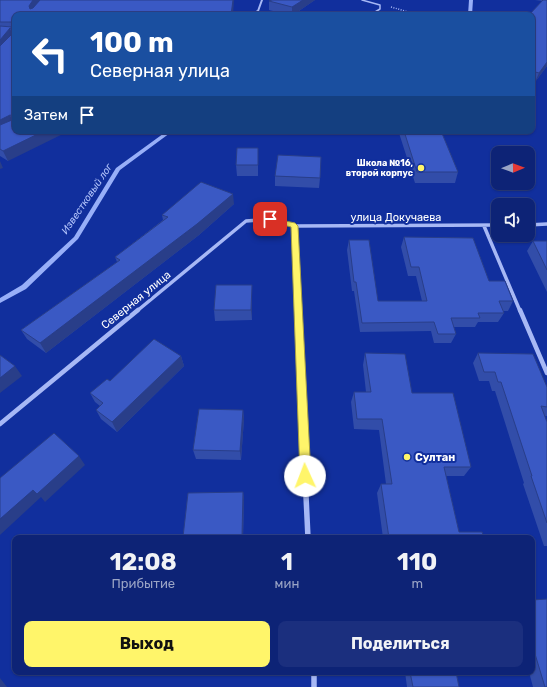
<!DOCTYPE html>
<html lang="ru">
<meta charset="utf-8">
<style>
:root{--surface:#0d2376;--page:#1b2f7e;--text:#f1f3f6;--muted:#9aa4c5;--line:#2d4088;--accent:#fff56a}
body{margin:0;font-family:Rubik,sans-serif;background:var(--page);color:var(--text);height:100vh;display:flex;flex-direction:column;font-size:15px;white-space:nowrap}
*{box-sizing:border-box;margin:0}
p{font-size:13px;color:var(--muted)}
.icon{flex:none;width:22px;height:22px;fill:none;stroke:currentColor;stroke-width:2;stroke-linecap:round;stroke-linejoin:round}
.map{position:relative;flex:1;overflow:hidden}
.details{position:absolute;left:12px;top:535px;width:523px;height:140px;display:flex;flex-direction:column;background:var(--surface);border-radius:8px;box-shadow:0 1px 3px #0004,0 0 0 1px var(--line)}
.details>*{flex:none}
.guide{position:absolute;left:12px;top:12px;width:523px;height:122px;border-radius:8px;box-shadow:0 1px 3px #0004,0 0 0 1px var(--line);background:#1a4fa0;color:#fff;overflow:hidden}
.needle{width:26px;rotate:89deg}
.controls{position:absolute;left:491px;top:146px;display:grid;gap:8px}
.controls a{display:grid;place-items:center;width:44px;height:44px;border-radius:8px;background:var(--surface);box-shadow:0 1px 3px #0004,0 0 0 1px var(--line);font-size:20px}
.pin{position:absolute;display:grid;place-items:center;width:34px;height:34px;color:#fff;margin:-17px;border-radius:8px;box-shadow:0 2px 6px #0006}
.me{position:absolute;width:44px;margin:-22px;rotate:358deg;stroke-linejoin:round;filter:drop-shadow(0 0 3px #0008)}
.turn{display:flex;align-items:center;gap:14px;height:84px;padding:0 12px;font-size:18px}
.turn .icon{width:52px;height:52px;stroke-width:2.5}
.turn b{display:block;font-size:28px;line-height:34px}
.then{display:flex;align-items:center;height:38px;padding:0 12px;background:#0003;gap:8px;font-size:15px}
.eta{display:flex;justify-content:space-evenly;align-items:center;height:68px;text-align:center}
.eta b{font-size:24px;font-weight:700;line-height:28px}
.primary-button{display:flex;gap:8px;margin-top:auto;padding:8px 12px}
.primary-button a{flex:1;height:46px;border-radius:8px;background:var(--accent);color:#111;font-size:16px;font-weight:700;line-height:46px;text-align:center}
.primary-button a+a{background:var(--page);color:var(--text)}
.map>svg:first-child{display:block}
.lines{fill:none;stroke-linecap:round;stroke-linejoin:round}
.stream{fill:#98aff8;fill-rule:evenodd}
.path{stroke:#a7b8f5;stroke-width:1.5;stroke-dasharray:1 1.5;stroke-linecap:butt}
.lane{stroke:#a7b8f5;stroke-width:1.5}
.street-far3{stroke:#a7b8f5;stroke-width:2}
.street-far2{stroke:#a7b8f5;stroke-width:3.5}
.street-far1{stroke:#a7b8f5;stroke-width:4.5}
.street{stroke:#a7b8f5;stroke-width:5.5}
.wall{fill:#324da9}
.shaded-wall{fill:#293e89}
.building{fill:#3a59c4;stroke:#293e89}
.route{fill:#fff56a;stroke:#a69f45}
.poi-dot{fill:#fff56a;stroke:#112f9d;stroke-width:1.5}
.labels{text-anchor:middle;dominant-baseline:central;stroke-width:4;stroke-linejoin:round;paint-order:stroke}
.far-poi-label{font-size:9px;font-weight:bold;fill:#fff;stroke:#112f9d;text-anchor:end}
.far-water-label{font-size:10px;font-style:italic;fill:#b3c4fb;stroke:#112f9d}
.street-label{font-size:11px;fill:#fff;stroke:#112f9d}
.poi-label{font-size:11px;font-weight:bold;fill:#fff;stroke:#112f9d;text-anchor:start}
</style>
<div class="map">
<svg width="547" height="687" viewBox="0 0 547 687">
<rect width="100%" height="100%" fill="#112f9d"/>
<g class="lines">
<!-- stream -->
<path class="stream" d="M469,0H473L472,15H468Z
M167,131H179L170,133L120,170L78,239L26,289L0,303V298L22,285L74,237L116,168Z"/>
<!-- path -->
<path class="path" d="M391,7L419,15"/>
<!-- lane -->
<path class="lane" d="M362,0L380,5V9L370,15"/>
<!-- street-far3 -->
<path class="street-far3" d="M250,15L258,11L262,0"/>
<!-- street-far2 -->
<path class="street-far2" d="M528,225L547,224
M295,226L299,311
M484,226L520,311
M137,311L246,221L270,219L295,226L498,225"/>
<!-- street-far1 -->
<path class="street-far1" d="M298,310L305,476
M520,310L547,373
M0,424L138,310"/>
<!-- street -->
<path class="street" d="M305,475L308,538
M314,672V687"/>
</g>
<!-- wall -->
<path class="wall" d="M0,0H234L15,131L8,161L0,156Z
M315,0L293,15H289L269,10V1Z
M535,0H547V66L535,82H532V15L542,1Z
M399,131H441L458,172L455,183H415L399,133Z
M258,148V176H237L236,165Z
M275,176L320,178L319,188L275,186Z
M234,204L199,235L46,353L27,339L21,330L117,262L115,257L163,220L162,215Z
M404,237L489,281L513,301L508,311H503L504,313L498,322H478L475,327H453L456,334L451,343H434L431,331L360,332L354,291H352L347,250L349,240L378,301H422L416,276H408L401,247Z
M533,241H547V292L527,251Z
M252,285V320L215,321L214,310Z
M365,353L412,393L471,467L464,476H446L459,532L484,538H383L377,493L381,484H386L379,430L354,429L351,402L354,392H366L363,365Z
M478,353L547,387V416H545L547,422V546H544L523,484L524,483L495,391H492L489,381H479L473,363Z
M181,356L184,366L117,432L101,419L96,410L100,406L95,402L90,393L110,381Z
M243,410L244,419L241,460L196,459L193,450Z
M243,492L244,500L243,538H184L183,537Z
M532,600L547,687H533L529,672H532Z
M405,672H456L459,687H407Z"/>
<!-- shaded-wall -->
<path class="shaded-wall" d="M33,0H43L32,14L29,6Z
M233,0H234L233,15H231Z
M303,0H315L293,15H292V7Z
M10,28L13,37L0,53V40Z
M547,62V66L535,82L539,73Z
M10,115L14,125L0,132V120Z
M44,131H69L8,161L3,151Z
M0,161L3,168L0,169Z
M233,194L234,204L199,235L46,353L40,343Z
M252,285V320L251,310Z
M181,356L184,366L117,432L112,422Z
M15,366L22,376L0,393V378Z
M243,410L244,419L241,460L240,451Z
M79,456L85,465L45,502L41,497L0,535V519L33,490Z
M243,492L244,500L243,538H242Z
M0,678L7,687H0Z"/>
<!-- building -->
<path class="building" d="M0,0H33L29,6L30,9L33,8L40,0H233L231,15H15V131H44L3,151L0,149V125L12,120L13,116L10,115L0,120V46L14,32V29L10,28L0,40V26L12,27L14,25L12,22H0Z
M272,0H303L292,7L269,1Z
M543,0H547V62L539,73L532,71V15H529Z
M404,131H441L458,172H417Z
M237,148H258V165H236Z
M278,155L321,157L320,178L275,176Z
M201,182L233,194L197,224L40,343L21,330L120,260L115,257L168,217L162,215Z
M404,237L473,238L489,281H505L513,301H499L504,313H478L480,318H451L456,334H438L434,322L362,323L356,282H354L349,240H369L378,301H427L419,267H411Z
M533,241H547V270Z
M216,285H252L251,310H214Z
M154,339L181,356L112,422L96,410L103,403L90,393L107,379L110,381Z
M365,353L405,354L412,393H453L471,467H444L459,532H482L484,538H389L381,484H392L382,419H357L354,392H371Z
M478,353L533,354L547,387V407L541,406L547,422V523L531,476H532L501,382H498L495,372H484Z
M0,355L15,366L0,378Z
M199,409L243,410L240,451L193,450Z
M54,433L79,456L37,494L33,490L0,519V478Z
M243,492L242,536L183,537L188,493Z
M547,599V687H545L532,644V600Z
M410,672H456L459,687H413Z"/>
<!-- route -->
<path class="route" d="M267,217L295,223L298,226L311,476L309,479L305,481L301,479L300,476L291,227L267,221Z"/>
<!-- markers -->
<g class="poi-dot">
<circle cx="421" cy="168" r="4"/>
<circle cx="407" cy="457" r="4"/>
</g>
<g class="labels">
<!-- far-poi labels -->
<g class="far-poi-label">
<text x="413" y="163">Школа №16,<tspan x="413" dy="10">второй корпус</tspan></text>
</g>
<!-- far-water labels -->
<g class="far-water-label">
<text transform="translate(87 199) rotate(-56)">Известковый лог</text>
</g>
<!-- street labels -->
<g class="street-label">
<text x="396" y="217">улица Докучаева</text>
<text transform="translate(136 300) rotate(-39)">Северная улица</text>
</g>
<!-- poi labels -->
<g class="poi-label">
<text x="415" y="457">Султан</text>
</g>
</g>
</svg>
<div class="controls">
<a><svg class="needle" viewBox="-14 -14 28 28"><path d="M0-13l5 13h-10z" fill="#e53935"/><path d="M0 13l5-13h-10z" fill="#9aa4c5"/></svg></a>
<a><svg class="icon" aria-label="sound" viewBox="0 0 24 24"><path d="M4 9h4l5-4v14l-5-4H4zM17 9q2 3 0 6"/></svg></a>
</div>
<div class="pin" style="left:270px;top:219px;background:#d93025"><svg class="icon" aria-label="arrive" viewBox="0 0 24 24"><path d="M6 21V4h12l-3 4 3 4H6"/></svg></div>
<svg class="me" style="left:305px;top:476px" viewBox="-20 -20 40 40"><circle r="19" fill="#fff"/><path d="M0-13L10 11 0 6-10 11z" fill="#fff56a"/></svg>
<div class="guide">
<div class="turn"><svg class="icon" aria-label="left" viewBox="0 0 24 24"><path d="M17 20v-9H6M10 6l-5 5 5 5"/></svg><div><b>100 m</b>Северная улица</div></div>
<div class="then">Затем<svg class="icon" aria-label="arrive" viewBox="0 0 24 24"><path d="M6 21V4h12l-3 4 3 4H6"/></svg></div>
</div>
<section class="details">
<div class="eta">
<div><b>12:08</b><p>Прибытие</p></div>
<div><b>1</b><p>мин</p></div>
<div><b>110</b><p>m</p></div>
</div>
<div class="primary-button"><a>Выход</a><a>Поделиться</a></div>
</section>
</div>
